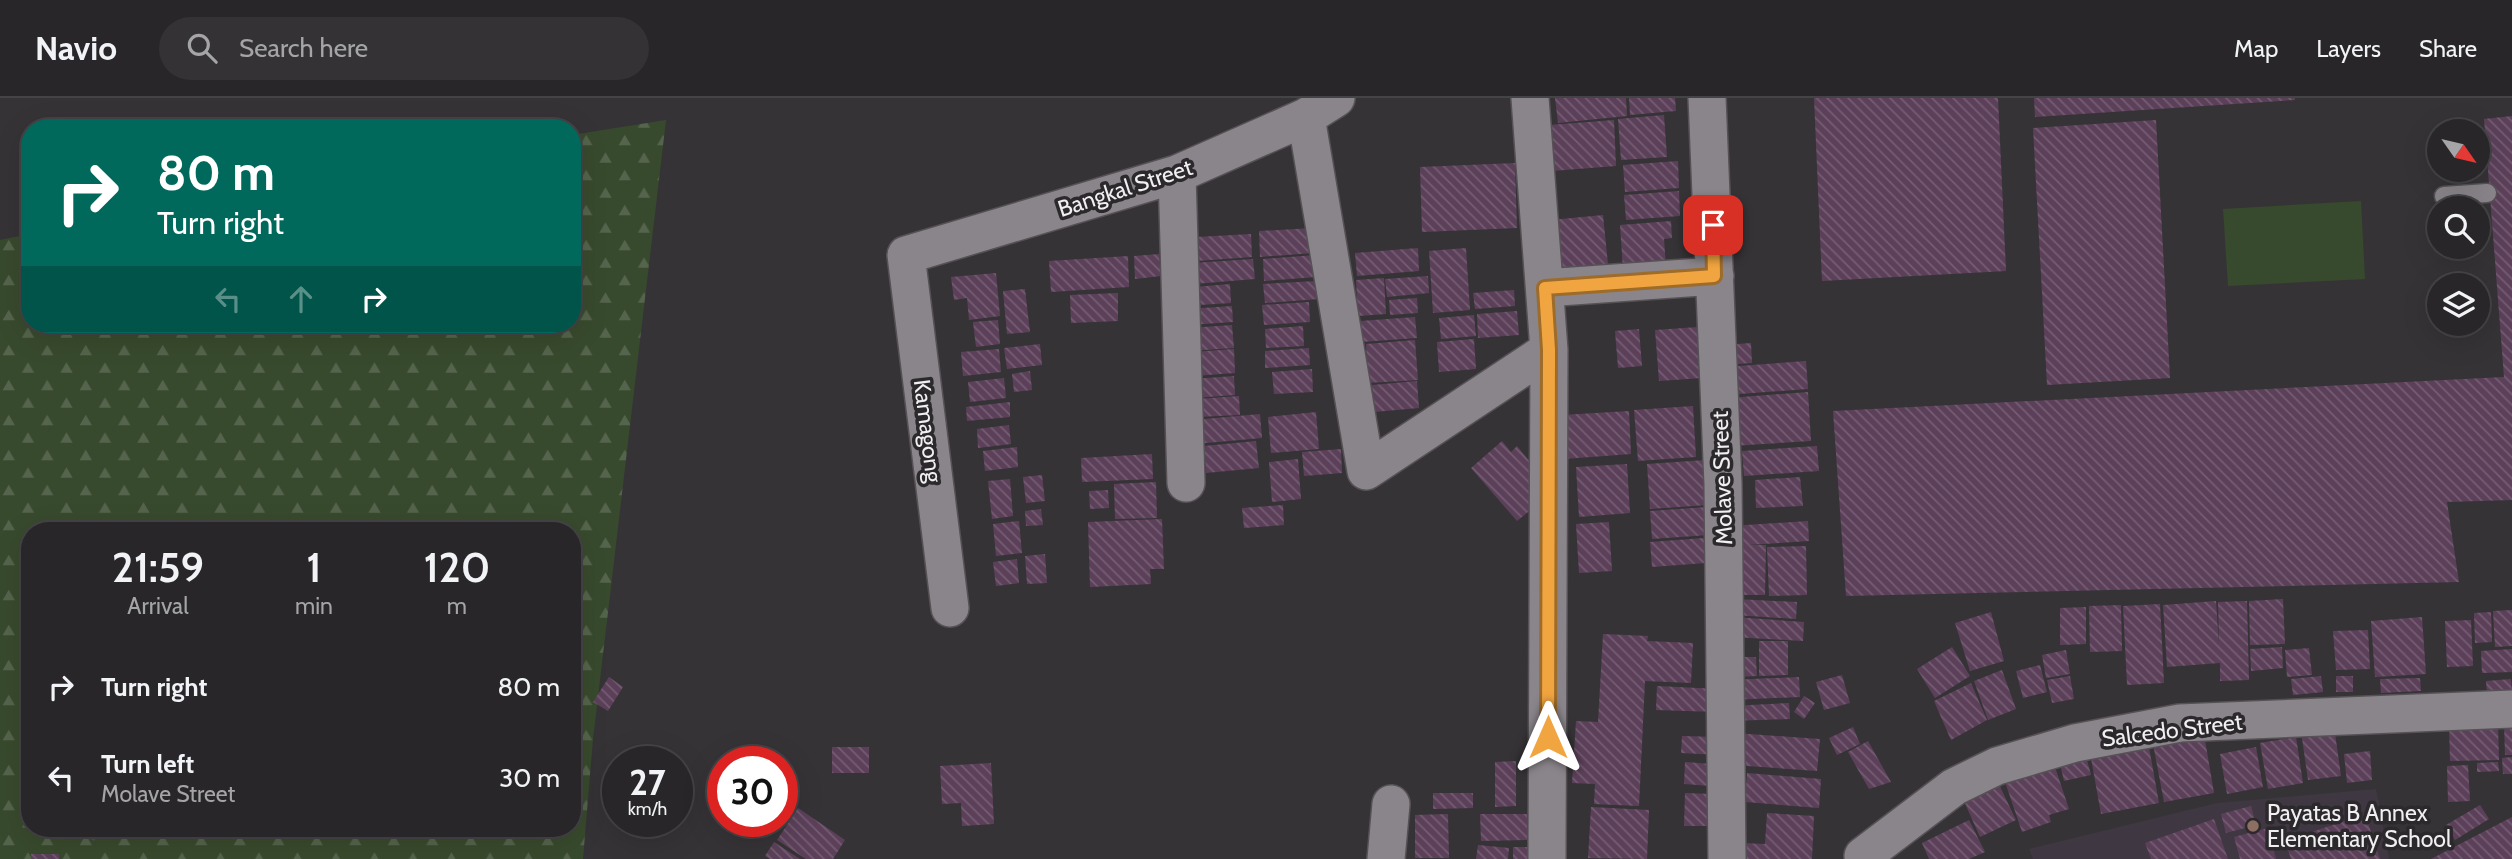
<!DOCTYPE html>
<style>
:root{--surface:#282629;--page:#343235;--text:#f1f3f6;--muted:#a5a5a8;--line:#444346}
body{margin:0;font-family:Cabin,sans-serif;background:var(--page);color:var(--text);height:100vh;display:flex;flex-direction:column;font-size:26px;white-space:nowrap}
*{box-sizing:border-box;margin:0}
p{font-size:23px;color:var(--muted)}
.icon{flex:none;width:38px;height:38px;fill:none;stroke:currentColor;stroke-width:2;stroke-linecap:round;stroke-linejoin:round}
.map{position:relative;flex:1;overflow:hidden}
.details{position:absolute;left:21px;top:424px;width:560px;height:315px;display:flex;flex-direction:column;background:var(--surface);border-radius:28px;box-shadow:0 7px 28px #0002,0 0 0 2px var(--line)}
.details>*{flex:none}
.hud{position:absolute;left:21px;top:21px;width:560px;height:214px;border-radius:28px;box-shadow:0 7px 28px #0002,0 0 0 2px var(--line);background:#00695c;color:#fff;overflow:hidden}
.needle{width:46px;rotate:124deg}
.controls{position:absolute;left:2427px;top:21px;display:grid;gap:14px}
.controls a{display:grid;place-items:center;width:63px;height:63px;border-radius:50%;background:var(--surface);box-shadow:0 7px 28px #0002,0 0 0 2px var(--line);font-size:35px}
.speed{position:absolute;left:602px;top:648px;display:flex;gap:14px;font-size:35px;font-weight:700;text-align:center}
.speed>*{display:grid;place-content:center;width:91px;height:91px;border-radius:50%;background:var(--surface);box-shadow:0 7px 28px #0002,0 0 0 2px var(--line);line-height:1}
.speed small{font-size:18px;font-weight:400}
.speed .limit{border:10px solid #d22;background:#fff;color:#111}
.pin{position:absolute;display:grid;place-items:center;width:60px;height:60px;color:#fff;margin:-30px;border-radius:14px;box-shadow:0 4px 10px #0006}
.me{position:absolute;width:77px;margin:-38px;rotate:0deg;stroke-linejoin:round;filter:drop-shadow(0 0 5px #0008)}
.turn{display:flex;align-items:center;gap:24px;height:147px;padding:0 21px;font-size:32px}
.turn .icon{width:91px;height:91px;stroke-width:2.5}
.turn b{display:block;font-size:49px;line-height:60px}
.lanes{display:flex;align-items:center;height:66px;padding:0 21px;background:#0003;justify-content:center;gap:35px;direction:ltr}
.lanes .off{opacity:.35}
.eta{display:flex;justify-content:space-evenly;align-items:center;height:119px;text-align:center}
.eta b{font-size:42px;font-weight:600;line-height:49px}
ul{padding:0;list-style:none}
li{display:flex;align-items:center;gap:21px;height:91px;padding:0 21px}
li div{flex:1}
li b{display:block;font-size:26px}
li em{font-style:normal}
header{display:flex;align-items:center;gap:42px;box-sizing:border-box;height:98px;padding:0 35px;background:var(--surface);border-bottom:2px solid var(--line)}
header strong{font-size:33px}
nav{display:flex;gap:38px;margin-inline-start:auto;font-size:24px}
.search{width:490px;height:63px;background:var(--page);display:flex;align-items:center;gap:18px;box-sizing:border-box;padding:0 24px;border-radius:38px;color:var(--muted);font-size:26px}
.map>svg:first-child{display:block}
.built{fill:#3f3741}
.grass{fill:#384a2d}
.forest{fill:url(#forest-firs);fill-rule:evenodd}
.building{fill:url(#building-back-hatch)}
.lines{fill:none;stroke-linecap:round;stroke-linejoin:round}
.lane-casing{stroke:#555155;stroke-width:21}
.street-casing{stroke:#555155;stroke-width:40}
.lane{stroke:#8a858a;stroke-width:18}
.street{stroke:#8a858a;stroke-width:37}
.route-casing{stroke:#9d6b2a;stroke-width:18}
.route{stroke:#f1a540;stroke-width:12}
.education-dot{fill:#8d6e63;stroke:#2c292d;stroke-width:2.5}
.labels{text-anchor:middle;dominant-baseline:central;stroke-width:7;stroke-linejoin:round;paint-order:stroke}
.street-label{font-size:23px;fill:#f1eff2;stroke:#2c292d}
.poi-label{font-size:23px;fill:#f1eff2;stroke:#2c292d;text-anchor:start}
</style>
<header>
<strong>Navio</strong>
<div class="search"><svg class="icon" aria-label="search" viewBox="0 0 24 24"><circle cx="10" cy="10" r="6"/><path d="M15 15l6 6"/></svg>Search here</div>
<nav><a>Map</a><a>Layers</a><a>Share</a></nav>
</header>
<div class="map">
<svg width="2512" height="761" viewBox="0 0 2512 761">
<defs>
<pattern id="forest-firs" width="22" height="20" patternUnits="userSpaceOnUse" patternTransform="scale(1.75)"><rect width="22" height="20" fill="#384a2d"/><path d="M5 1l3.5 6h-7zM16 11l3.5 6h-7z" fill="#55644c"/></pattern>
<pattern id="building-back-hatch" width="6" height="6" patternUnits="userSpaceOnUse" patternTransform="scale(1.75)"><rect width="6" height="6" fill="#5c405a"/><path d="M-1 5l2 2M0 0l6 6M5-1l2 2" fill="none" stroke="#745c72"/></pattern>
</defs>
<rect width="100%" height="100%" fill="#363337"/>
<!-- built -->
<path class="built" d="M2376,691L2389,761H2033L2029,751L2217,705Z"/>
<!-- grass -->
<path class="grass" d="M2361,103L2365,181L2228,188L2223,111Z"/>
<!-- forest -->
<path class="forest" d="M666,22L593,641L583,761H0V142L30,136V226H572V37ZM30,432H572V730H30Z"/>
<!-- building -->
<path class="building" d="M1555,0H1626L1627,18L1558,25Z
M1629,0H1675L1676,13L1630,17Z
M1814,0H1998L2006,173L1822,183Z
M2034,0H2295V2L2035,19Z
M1664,17L1667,59L1621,62L1618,21Z
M2512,18V402L2447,404L2459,484L1846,498L1833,313L2504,279L2484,21Z
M1614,22L1616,68L1552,73L1549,27Z
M2156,22L2170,280L2047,287L2033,30Z
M1678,63L1679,90L1625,94L1623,67Z
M1515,65L1517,130L1422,134L1420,69Z
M1679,93L1680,118L1626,122L1624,97Z
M1603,117L1609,176L1557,181L1551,122Z
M1671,123L1672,140L1664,141L1666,169L1623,172L1620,127Z
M1313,130L1314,155L1260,159L1259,133Z
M1251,136L1252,159L1197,163L1196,139Z
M1418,150L1419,173L1357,178L1355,155Z
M1466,150L1470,212L1433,215L1429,153Z
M1159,156L1161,178L1135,181L1134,158Z
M1315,157L1317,179L1264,183L1263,161Z
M1128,158L1129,189L1051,194L1049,163Z
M1253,161L1255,181L1194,186L1193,165Z
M996,175L1000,218L969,222L967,200L954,202L951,179Z
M1428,178L1429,195L1387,199L1385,181Z
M1384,180L1386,216L1358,218L1356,182Z
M1317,183L1319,201L1265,205L1263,186Z
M1230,186L1231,205L1184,208L1183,190Z
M1025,191L1030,234L1007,236L1003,193Z
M1514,192L1515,208L1475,211L1473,195Z
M1118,195V223L1071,225L1070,197Z
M1417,200L1418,215L1390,217L1389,202Z
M1309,204L1310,224L1264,227L1262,207Z
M1232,208L1233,224L1189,227L1188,211Z
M1517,213L1519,237L1478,240L1477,216Z
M1474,217L1476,238L1441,241L1439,220Z
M1415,219L1417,240L1361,244L1360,223Z
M998,222L1000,246L976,249L973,224Z
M1232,227L1234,250L1190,253L1188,230Z
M1303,228L1304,248L1266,250L1265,231Z
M1698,229L1702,280L1659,283L1655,232Z
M1639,231L1642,268L1618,270L1615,233Z
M1474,241L1476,271L1439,274L1437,244Z
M1415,242L1418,282L1368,285L1366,246Z
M1751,245L1752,265L1724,267L1723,247Z
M1040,246L1042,267L1007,271L1004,250Z
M1309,250L1310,267L1265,270V253Z
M999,251L1001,274L963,278L961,254Z
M1234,251L1235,275L1194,278L1193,254Z
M1806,263L1808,291L1726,297L1724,269Z
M1312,271L1313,294L1274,296L1272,274Z
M1030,273L1032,292L1014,294L1012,276Z
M1234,278L1235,297L1195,300L1193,281Z
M1004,280L1006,300L970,304L968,284Z
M1417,283L1419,310L1374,314L1372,287Z
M1808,294L1811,343L1732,348L1728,300Z
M1239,298L1240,317L1198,319L1197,301Z
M1010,304V319L967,323L966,309Z
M1693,308L1696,359L1638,363L1634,312Z
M1629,313L1631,356L1564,361L1562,317Z
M1316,314L1319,351L1271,355L1268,319Z
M1260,316L1262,340L1195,346L1193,322Z
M1009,327L1011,346L978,350L977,331Z
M1256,343L1259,370L1206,375L1204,348Z
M1502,343L1511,354L1517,348L1540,376L1548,398L1517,423L1471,370Z
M1817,348L1819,373L1744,378L1742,353Z
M1017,349L1018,369L985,373L983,353Z
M1341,351L1342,375L1304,378L1302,354Z
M1152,356L1153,381L1082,384L1081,360Z
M1298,361L1301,401L1272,404L1269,364Z
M1705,362L1708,407L1650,411L1647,366Z
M1627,366L1630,415L1579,419L1576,369Z
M1042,377L1045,403L1026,405L1023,379Z
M1800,379L1803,408L1756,410L1755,382Z
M1010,381L1013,418L992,421L988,383Z
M1156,384L1157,420L1115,421L1114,386Z
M1108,392L1109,410L1090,411L1089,393Z
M1283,407L1284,427L1244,430L1242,410Z
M1707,409L1709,437L1652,441L1650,413Z
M1041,411L1043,427L1026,428L1025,413Z
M1162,421L1164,471H1150L1151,486L1090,489L1088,424Z
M1019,423L1022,455L996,458L993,426Z
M1808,423L1809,443L1748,447H1766L1765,497H1740L1731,428Z
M1609,424L1612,473L1579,475L1576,426Z
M1704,440L1706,465L1652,469L1650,444Z
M1806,448L1807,497L1769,498L1767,449Z
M1045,456L1047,485L1027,486L1025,458Z
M1017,461L1019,485L996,488L993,464Z
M1735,501L1797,504L1796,521L1734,517Z
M2283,501L2285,546L2250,547L2249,503Z
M2216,503L2219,547L2218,504L2247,503L2249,582L2220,583V565L2167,569L2163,507Z
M2160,506L2164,585L2127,587L2123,508Z
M2121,507L2122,553L2090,554L2089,508Z
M2086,509V546L2060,547V510Z
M2512,512V548L2495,549L2493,513Z
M1991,514L2004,563L1970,573L1955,525Z
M2491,514L2492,544L2475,545L2474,515Z
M1734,519L1804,524L1803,543L1733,539Z
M2422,519L2426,576L2375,579L2371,523Z
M2471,522L2473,568L2447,569L2445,523Z
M2368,532L2370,571L2336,572L2333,533Z
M1603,536L1648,538L1647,543L1693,545L1691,585L1645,583L1639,708L1594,706L1595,686L1572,685L1576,623L1598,624Z
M1759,543H1788V577L1759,578Z
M1952,549L1970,578L1935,600L1917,571Z
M2282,549L2283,570L2251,573L2250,551Z
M2309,550L2312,577L2287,579L2285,552Z
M2512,551V574L2482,575L2481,553Z
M2066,552L2070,576L2046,580L2042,557Z
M1737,559H1756L1757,578L1738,579Z
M2040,567L2047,594L2023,600L2016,573Z
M2002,572L2016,611L1988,622L1974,583Z
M1842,577L1850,605L1824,612L1816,584Z
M2070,578L2074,601L2052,605L2047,582Z
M2321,578L2323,594L2293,597L2291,581Z
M2336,578H2353V594H2336Z
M609,579L623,589L608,613L593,604Z
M1799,579L1800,599L1730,602L1729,582Z
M2420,580L2421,593L2381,595L2380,581Z
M2511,581L2512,594L2487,596L2486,583Z
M1971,585L1987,622L1951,642L1934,603Z
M1657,588L1719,591L1717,614L1656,612Z
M1804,598L1815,605L1804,621L1794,614Z
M1789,605L1790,621L1731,623L1730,608Z
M2504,625H2512V657H2505Z
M2498,626L2499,662L2450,663L2449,628Z
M1853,629L1860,646L1837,657L1829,640Z
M1735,635L1820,641L1817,673L1733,667Z
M2335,635L2341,678L2308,682L2302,640Z
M2204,636L2214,695L2164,704L2153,646Z
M1682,638L1719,639V657L1681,655Z
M2147,638L2159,705L2101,716L2089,649Z
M2296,639L2303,685L2268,691L2260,645Z
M1868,643L1891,684L1869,691L1848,654Z
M832,649H869V675H832Z
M2256,649L2263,689L2227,696L2220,656Z
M2084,651L2091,677L2064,683L2058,657Z
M2370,653L2372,682L2347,685L2344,656Z
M2512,659V676H2503L2502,660Z
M2052,660L2069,711L2049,717L2051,724L2022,734L2002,675Z
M1516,663V708L1495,709V664Z
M1685,664L1712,666L1710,688L1684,686Z
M2498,664L2499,673L2477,674V665Z
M991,665L994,726L962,728L961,705L942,706L940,668Z
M2468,667L2470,703L2448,704L2447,668Z
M1747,675L1821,681L1819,710L1745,704Z
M1994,676L2016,722L1980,739L1959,692Z
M1433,695H1473V710L1433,711Z
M1685,695L1712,696L1711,728H1684Z
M2480,707L2489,721L2455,742L2446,727Z
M2251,708L2256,727L2226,735L2221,716Z
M1591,709L1649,712L1647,761L1588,760Z
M798,710L845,742L833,761H806L777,742Z
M1767,715L1814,718L1812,761H1741L1742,745L1765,746Z
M1448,716L1449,760H1415V717Z
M1480,716H1527V742L1481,743Z
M2365,716L2380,761H2291L2285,743Z
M2512,719V761H2431Z
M2214,721L2228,761H2151L2145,745Z
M1969,722L1985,754L1969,761H1929L1922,745Z
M84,730H105L94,743L81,733Z
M2268,730L2276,761H2240L2234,739Z
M774,744L800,761H770L765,758Z
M1478,747L1509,750L1508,761H1476Z
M1513,749H1541L1540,761H1513Z
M31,756H59V761H31Z"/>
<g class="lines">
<defs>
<path id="lane" d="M2444,98L2487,95"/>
<path id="street" d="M1530,0L1549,252L1547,761
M1707,0L1723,386L1727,761
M1306,19L1366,373L1549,252
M1177,76L1186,385
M1545,190L1715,178
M950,510L906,157L1177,76L1306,19L1336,0
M1863,758L1954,689L1997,668L2075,645L2180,625L2512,611
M1386,761L1391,706"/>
</defs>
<!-- lane casing -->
<use href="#lane" class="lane-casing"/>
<!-- street casing -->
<use href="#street" class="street-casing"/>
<!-- lane -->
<use href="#lane" class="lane"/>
<!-- street -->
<use href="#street" class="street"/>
</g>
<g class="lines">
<defs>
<path id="route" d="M1548,639L1549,252L1545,190L1714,178L1713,127"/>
</defs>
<!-- route casing -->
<use href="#route" class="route-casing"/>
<!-- route -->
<use href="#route" class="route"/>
</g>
<!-- markers -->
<circle class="education-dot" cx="2253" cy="728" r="7"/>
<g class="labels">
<!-- street labels -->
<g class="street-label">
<text transform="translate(1125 90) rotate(-18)">Bangkal Street</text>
<text transform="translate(928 333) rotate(83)">Kamagong</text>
<text transform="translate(1722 380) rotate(-92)">Molave Street</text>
<text transform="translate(2172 632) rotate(-7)">Salcedo Street</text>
</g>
<!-- poi labels -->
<g class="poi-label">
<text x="2267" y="715">Payatas B Annex<tspan x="2267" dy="26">Elementary School</tspan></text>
</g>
</g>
</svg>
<div class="controls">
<a><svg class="needle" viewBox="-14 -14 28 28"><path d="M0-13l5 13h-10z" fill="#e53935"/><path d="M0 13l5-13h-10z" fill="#a5a5a8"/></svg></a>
<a><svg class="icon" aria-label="search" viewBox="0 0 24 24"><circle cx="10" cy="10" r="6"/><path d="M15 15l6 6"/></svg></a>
<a><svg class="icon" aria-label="layers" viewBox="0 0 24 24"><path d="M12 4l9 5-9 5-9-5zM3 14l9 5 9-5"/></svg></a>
</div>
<div class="speed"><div>27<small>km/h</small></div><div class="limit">30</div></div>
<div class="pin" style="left:1713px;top:127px;background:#d93025"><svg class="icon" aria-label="arrive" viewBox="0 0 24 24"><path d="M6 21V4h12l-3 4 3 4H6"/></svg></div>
<svg class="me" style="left:1548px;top:639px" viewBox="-20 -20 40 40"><path d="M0-17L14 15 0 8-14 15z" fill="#f1a540" stroke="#fff" stroke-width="4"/></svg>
<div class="hud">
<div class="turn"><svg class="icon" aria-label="right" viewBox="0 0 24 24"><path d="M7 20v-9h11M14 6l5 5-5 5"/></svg><div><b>80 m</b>Turn right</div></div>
<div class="lanes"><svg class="icon off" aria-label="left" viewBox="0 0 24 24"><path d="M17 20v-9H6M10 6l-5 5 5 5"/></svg><svg class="icon off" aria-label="ahead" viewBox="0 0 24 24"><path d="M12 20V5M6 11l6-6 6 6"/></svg><svg class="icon" aria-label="right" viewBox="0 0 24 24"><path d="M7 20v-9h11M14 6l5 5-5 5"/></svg></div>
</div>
<section class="details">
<div class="eta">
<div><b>21:59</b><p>Arrival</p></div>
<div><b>1</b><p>min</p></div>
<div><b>120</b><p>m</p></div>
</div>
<ul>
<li><svg class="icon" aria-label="right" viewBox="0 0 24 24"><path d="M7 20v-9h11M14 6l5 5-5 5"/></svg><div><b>Turn right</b></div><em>80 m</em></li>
<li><svg class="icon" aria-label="left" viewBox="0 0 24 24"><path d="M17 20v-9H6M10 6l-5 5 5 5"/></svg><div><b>Turn left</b><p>Molave Street</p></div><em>30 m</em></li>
</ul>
</section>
</div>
